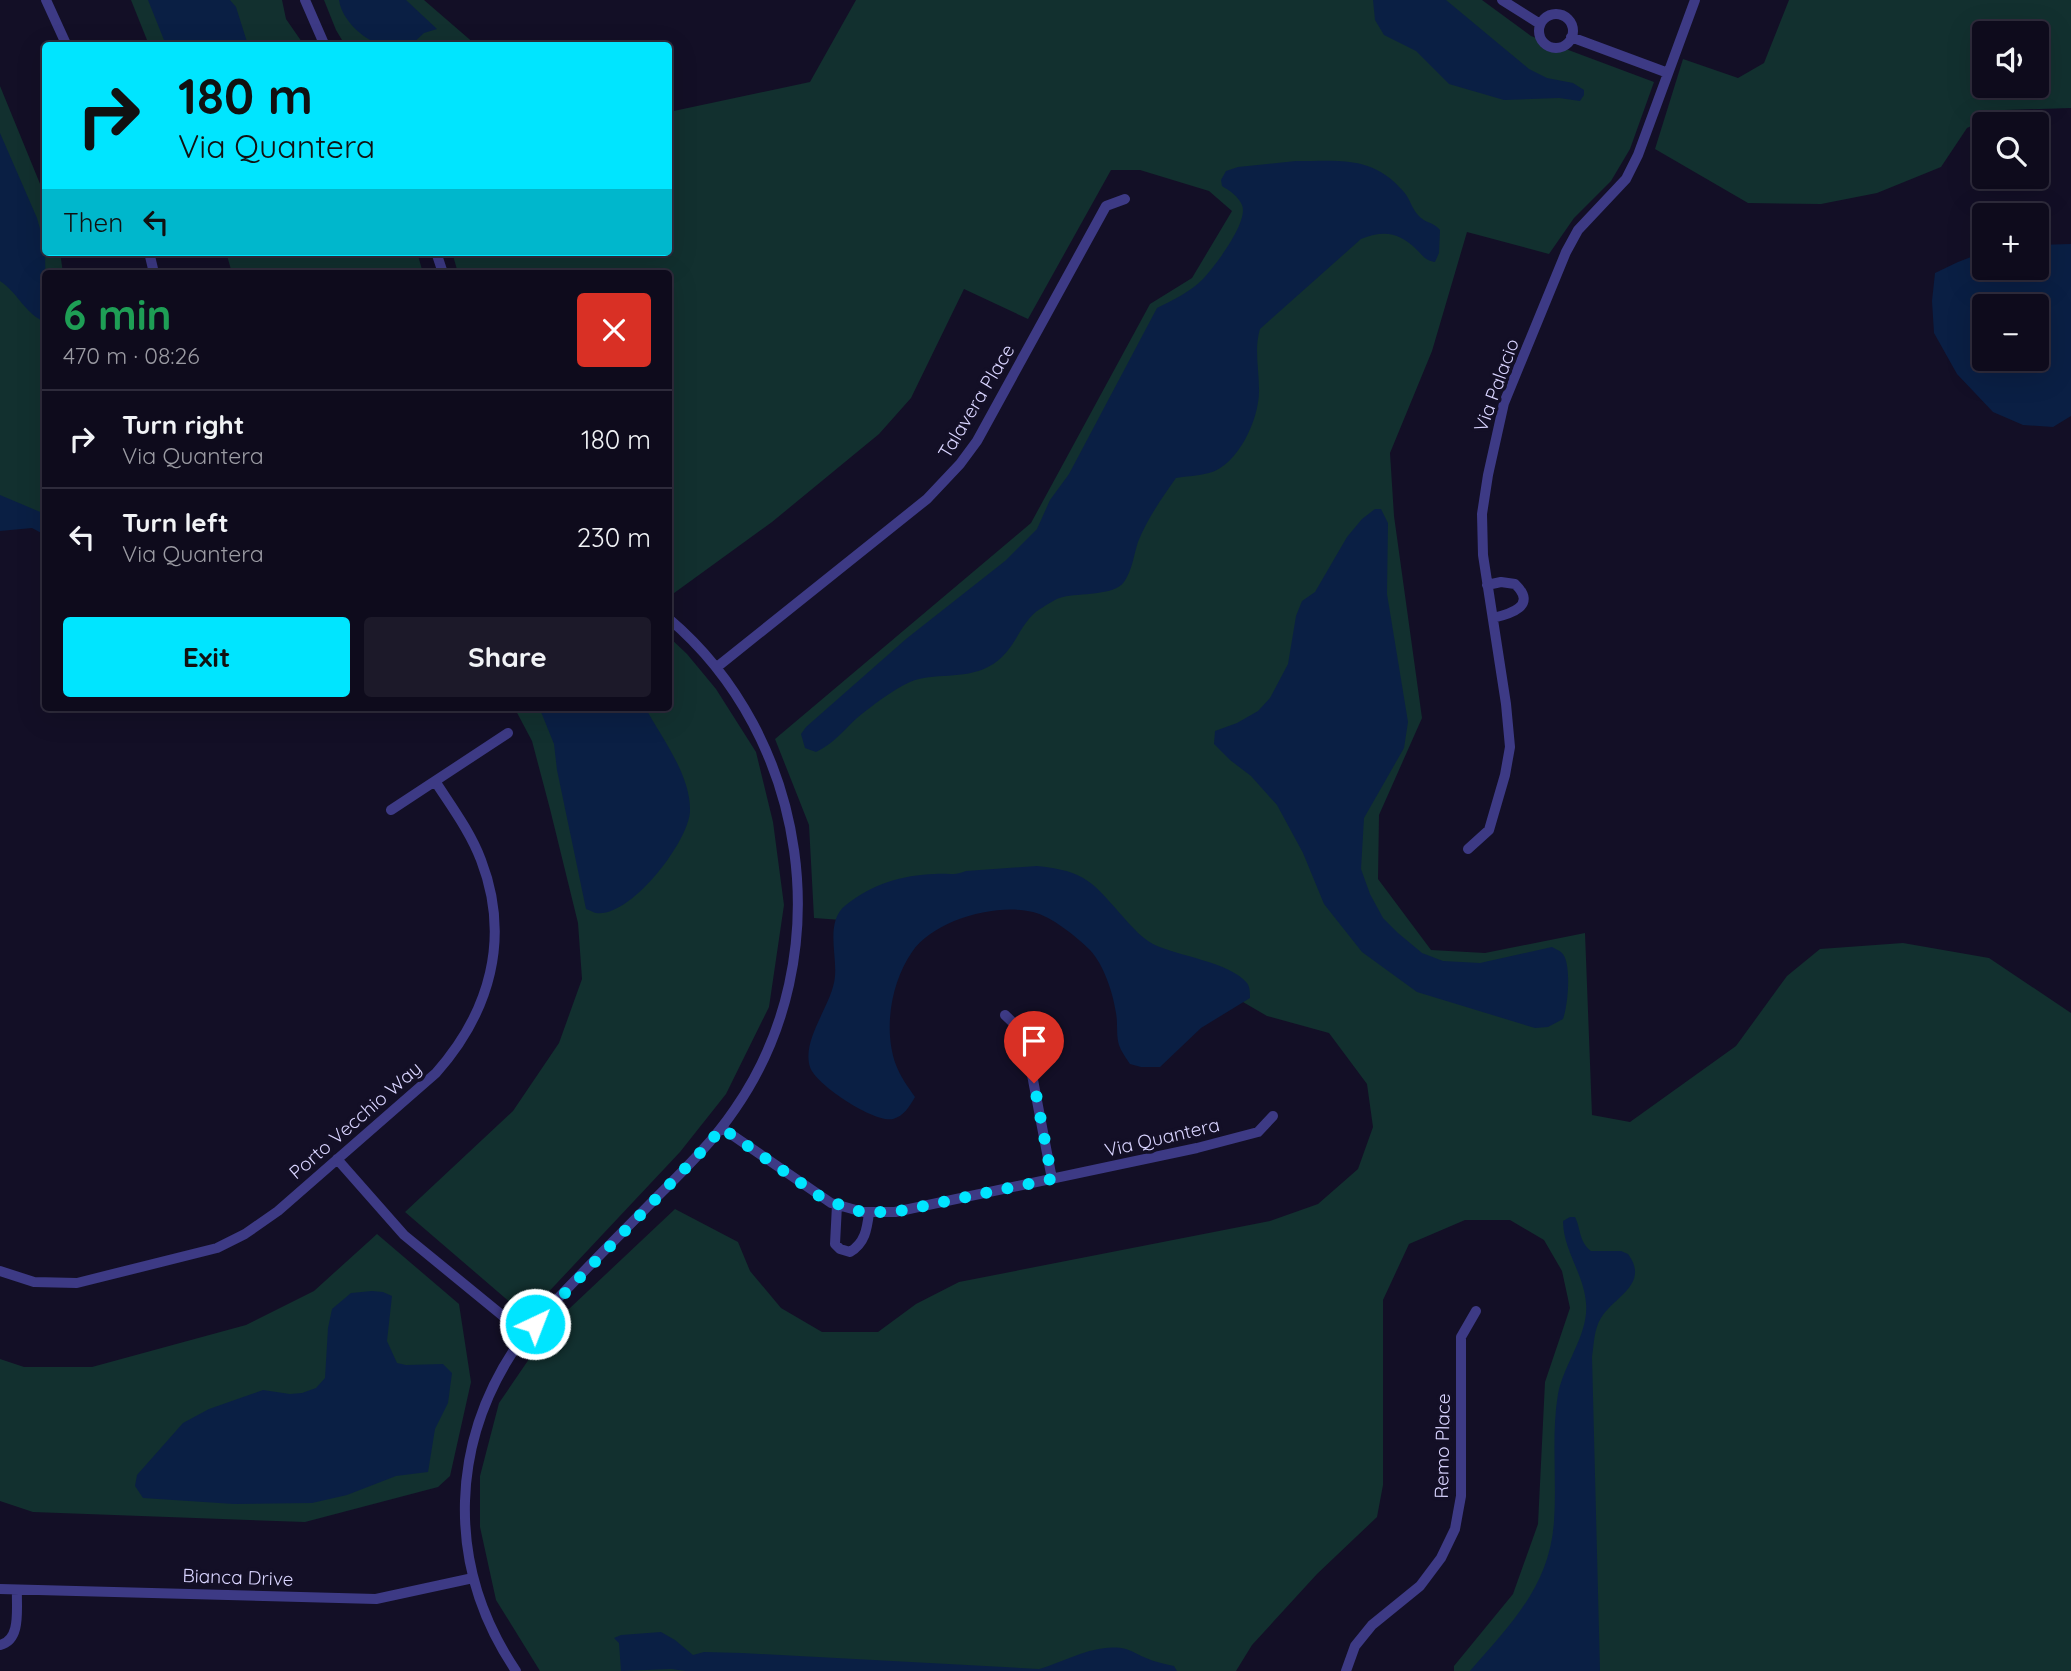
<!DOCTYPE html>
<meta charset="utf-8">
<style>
:root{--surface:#0e0b1c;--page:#1c1929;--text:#f1f3f6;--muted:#9b9ba3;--line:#2e2b3b;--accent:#00e5ff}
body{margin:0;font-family:Quicksand,sans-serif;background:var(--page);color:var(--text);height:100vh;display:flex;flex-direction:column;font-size:26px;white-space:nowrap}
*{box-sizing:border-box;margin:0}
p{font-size:23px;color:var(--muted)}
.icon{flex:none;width:38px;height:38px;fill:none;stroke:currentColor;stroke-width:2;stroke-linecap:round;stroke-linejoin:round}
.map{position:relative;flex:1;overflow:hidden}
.panel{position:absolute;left:42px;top:270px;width:630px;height:441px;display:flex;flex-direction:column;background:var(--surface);border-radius:7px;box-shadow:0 7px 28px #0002,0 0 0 2px var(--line)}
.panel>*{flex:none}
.banner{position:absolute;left:42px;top:42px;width:630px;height:214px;border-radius:7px;box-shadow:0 7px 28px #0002,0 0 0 2px var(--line);background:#00e5ff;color:#111;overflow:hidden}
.controls{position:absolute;left:1972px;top:21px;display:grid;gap:14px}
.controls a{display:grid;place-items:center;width:77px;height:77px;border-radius:7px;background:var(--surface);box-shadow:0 7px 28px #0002,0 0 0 2px var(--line);font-size:35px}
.pin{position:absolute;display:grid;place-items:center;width:60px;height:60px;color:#fff;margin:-72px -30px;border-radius:50% 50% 50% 0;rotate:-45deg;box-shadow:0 0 7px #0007}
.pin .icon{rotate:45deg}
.me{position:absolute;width:77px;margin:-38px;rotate:43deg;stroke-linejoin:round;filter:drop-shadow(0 0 5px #0008)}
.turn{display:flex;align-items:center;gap:24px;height:147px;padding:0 21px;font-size:32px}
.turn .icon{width:91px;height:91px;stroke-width:2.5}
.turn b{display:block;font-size:49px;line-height:60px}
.then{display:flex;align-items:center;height:66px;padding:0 21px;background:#0003;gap:14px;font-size:26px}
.round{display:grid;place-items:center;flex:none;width:74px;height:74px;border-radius:7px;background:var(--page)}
.summary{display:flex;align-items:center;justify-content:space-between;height:119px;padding:0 21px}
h1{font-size:42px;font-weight:700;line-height:52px;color:#1e9e55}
.action{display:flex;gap:14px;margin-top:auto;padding:14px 21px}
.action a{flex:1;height:80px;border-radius:7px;background:var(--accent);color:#111;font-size:28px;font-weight:700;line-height:80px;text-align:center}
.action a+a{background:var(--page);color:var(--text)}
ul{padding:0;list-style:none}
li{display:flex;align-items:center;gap:21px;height:98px;padding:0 21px;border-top:2px solid var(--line)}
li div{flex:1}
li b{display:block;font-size:26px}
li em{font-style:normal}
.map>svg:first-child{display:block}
.green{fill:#12302f;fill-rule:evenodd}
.water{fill:#0a1f44;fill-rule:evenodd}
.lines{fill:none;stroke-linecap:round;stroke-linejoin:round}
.minor{stroke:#3d3a85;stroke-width:10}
.route{stroke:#00e5ff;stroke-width:12;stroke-dasharray:0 21.6}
.labels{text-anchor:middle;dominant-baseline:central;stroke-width:7;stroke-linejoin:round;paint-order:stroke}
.street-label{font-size:19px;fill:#d9d4ff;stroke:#130f26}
</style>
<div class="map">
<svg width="2071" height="1671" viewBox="0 0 2071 1671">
<rect width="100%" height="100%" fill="#130f26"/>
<!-- green -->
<path class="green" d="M131,0H282L286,19L304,45H149Z
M324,0H424L476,45H345L336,30Z
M856,0H1482L1531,36L1654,82L1630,149L1611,181L1574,218L1549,254L1467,232L1432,351L1390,453L1394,516L1422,718L1379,815L1378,879L1431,950L1485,953L1585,933L1592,1115L1630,1122L1736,1046L1787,976L1820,949L1903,943L1989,958L2071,1013V1671H1454V1666L1513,1594L1538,1524L1545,1382L1570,1308L1562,1271L1544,1240L1510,1220H1465L1409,1244L1383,1300V1485L1377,1517L1317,1574L1252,1645L1236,1671H540L496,1600L480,1527V1476L499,1403L553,1324L675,1209L738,1242L750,1271L781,1308L822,1332H878L916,1304L959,1282L1270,1221L1318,1204L1358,1169L1373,1127L1367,1084L1329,1033L1267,1016L1085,910L975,895L869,922L814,918L809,825L775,739L1031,523L1150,304L1192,278L1232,211L1209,191L1140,170H1111L1028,319L964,289L911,398L879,434L772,522L670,596L668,273H458L452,252H668L669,112L810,82Z
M1789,0H2071V108L2005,110L1967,128L1941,167L1877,193L1821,204L1748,203L1655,149L1683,59L1738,78L1764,63ZM2037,33V86H1984V33Z
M0,86L45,196L46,252H60L63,273H46L45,522L0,501Z
M226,252H417L423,273H232Z
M669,637L687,654L716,689L756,752L773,822L784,905L769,1007L726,1094L680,1152L526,1316L405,1212L513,1111L559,1043L582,979L578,923L550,809L532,741L514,707H668Z
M377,1234L459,1304L471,1382L450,1476L438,1487L305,1522L33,1512L0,1501V1359L24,1367H92L246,1325L314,1291Z"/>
<!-- water -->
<path class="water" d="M148,0H230L236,7L248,45H166Z
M339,0H406L437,29L424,33L411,45C403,46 395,46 387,46C366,43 342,21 339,0Z
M1373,0H1446L1529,69L1547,78L1573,83L1584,90V95L1580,101L1559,98L1504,100L1449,84L1416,51L1384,35L1375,20Z
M0,133L37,218L45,247L46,317L43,321C24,312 17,292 0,281Z
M1296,161C1340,161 1373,155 1404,192C1410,199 1412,209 1418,215C1424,223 1434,222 1440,230L1439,253L1435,262C1425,260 1424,257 1417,250C1399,232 1384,230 1361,239L1260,329C1254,349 1259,368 1259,389C1260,417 1239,465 1209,473C1198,476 1187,476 1176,478C1162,498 1147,519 1138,542C1134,554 1132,571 1124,582C1114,596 1079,593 1063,597C1056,598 1047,605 1040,609C1018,623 1016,653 988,667C963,680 934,672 910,682C891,691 873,705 857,718C844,730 833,744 816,752L805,748L801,734L806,727L906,639L1005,561L1037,529L1050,500L1069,474L1157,308C1173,300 1190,292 1203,279C1215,266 1249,222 1242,205C1238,196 1230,191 1222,186L1221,180L1226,171L1238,167Z
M2071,244V416L2053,427L2023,425L1993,412L1957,374L1934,333L1932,301L1935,273L1958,262L1984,252V268H2037V245ZM1984,306H2037V359H1984Z
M0,495L45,514V535L32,528L0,531Z
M1375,509H1381L1388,523L1387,594L1408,722L1404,748L1364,818L1361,869L1370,894L1383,918L1398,933L1422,953L1443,961L1480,963L1552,947C1555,949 1559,950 1562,953C1572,963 1568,1006 1563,1019L1548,1027L1535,1028L1417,992L1362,952L1324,904L1303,853L1277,805L1251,776L1230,760L1214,744L1215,731L1237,723L1258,711L1270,698L1288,664L1296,616L1302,601L1315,592L1347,537L1362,519Z
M539,707H645C661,737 691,775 690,811C689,841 631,918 596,913C595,913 587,909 586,909L557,770L554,744Z
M1037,866C1087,871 1093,883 1125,919C1132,927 1143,939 1153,944C1177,956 1230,962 1247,983C1250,987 1250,993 1250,998L1201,1028L1160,1067H1141L1130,1064C1126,1058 1121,1051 1119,1045C1116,1035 1118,1024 1116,1013C1113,993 1104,965 1090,950C1077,937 1051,916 1033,912C996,903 934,920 912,952C891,982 883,1030 896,1065C900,1076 908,1087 915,1097C909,1107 904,1116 893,1119C874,1123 816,1085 810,1067C801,1039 833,1004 835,976C837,954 825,921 846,905C872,884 902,875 935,874C947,873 954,876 966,871Z
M1570,1217H1575C1581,1229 1579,1242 1591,1251H1621L1628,1254C1650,1284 1615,1296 1601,1318C1594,1329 1594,1344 1592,1357L1600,1671H1470C1510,1625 1550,1586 1554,1521C1557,1479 1551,1436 1558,1394C1564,1363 1589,1334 1586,1303C1584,1274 1563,1250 1563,1221Z
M372,1291L383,1292L392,1296L387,1341L397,1363L406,1365L443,1364L452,1373L448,1403L435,1429L428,1472L396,1476L347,1495L312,1503L234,1504L143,1498L135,1486L137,1475L183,1423L209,1409L263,1390L290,1394L302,1393L316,1388L325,1378L328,1328L332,1309L351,1293Z
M661,1632L675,1640L693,1655L704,1652L742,1653L1039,1669C1067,1661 1097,1642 1126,1649C1133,1651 1140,1656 1146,1658C1155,1662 1165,1664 1174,1666L1177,1671H686L671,1669L621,1671L619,1643L614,1638L621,1635Z"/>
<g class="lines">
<!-- minor -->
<path class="minor" d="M46,0L67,46
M305,0L325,46
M1502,0L1540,24
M1539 31a17 17 0 1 1 34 0a17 17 0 1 1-34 0Z
M1571,37L1668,73
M149,252L154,273
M436,252L443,273
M1487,585L1501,582L1515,584C1538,606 1510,614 1493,618
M717,667L927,499L960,464L977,441L1106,206L1125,199
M391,810L508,733
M1468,849L1489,830L1505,775L1510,747L1506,704L1483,555L1482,514L1488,475L1504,403L1566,252L1578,230L1626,179L1638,155L1695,0
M1005,1015L1024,1033L1052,1179
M722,1128L831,1203L863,1212H895L1197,1148L1258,1132L1273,1116
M337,1159L404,1235L525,1334
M837,1205L835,1244L840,1249L850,1252C865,1243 867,1229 869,1213
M0,1271L34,1282L77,1283L217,1248L245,1234L278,1211L436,1073C490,1012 511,938 481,860C470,831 451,806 435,781
M0,1589L376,1599L473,1578
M0,1645C22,1640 16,1607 17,1590
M516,1671C444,1564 449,1437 525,1334C566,1288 611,1244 654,1200C683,1171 712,1143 735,1109C841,956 809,737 668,618
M1346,1671L1355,1646L1372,1625L1420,1586L1441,1558L1455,1529L1461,1496V1337L1476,1311"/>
</g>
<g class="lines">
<!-- route -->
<path class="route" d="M535,1324L701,1152L722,1128L821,1197L847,1208L863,1212H895L1052,1179L1034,1083"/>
</g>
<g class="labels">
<!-- street labels -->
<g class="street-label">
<text transform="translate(1496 385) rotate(-70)">Via Palacio</text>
<text transform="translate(976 401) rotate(-59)">Talavera Place</text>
<text transform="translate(355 1120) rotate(-41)">Porto Vecchio Way</text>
<text transform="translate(1162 1137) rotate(-13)">Via Quantera</text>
<text transform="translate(1442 1446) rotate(-89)">Remo Place</text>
<text transform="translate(238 1577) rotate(2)">Bianca Drive</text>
</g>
</g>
</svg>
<div class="controls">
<a><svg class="icon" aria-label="sound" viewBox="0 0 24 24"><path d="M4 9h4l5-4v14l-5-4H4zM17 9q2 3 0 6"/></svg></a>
<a><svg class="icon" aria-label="search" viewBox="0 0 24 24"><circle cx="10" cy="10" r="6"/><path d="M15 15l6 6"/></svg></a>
<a>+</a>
<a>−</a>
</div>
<div class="pin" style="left:1034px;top:1083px;background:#d93025"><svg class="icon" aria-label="arrive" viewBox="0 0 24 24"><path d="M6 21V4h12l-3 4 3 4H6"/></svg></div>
<svg class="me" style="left:535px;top:1324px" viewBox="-20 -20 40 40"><circle r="17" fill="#00e5ff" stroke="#fff" stroke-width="3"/><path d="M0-11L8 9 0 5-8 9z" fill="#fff"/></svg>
<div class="banner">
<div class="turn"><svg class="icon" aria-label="right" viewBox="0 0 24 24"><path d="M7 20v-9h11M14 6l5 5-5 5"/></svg><div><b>180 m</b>Via Quantera</div></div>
<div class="then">Then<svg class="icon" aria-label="left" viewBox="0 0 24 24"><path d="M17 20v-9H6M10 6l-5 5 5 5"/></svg></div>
</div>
<section class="panel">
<div class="summary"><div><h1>6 min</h1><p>470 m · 08:26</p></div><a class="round" style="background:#d93025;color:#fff"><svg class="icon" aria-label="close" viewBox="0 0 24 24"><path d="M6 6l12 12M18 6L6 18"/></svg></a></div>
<ul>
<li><svg class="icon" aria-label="right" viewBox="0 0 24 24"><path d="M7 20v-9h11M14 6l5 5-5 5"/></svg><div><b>Turn right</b><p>Via Quantera</p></div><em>180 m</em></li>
<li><svg class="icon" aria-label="left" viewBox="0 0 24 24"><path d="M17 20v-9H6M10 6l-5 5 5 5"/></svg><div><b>Turn left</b><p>Via Quantera</p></div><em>230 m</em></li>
</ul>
<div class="action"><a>Exit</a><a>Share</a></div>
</section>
</div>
